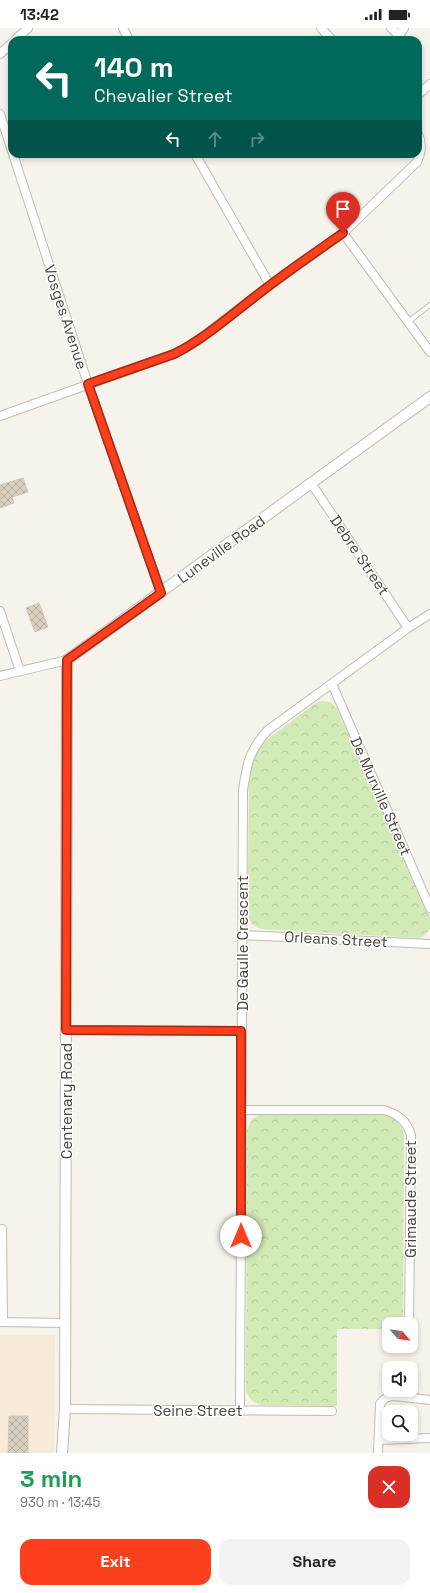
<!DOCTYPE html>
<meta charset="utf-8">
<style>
:root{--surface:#fff;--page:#f2f2f2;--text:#222;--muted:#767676;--accent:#fc3f1d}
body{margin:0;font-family:"Space Grotesk",sans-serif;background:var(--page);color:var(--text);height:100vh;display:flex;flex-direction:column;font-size:15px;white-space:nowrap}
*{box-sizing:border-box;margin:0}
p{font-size:13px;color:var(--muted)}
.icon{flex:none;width:22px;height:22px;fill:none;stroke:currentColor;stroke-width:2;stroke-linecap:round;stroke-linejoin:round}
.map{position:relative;height:1425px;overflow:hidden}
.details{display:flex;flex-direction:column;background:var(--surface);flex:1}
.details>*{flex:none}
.banner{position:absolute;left:8px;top:8px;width:414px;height:122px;border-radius:12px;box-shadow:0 2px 6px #0003;background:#00695c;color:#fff;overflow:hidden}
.needle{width:26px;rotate:118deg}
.buttons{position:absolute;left:382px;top:1289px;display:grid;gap:8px}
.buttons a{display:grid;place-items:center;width:36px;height:36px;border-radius:8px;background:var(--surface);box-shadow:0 2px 6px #0003;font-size:20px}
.pin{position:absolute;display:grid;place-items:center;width:34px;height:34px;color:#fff;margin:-41px -17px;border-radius:50% 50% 50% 0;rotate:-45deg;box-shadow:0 0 4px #0007}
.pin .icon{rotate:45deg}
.me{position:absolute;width:44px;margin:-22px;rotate:0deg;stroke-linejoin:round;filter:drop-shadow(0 0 3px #0008)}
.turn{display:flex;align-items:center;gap:14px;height:84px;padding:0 20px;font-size:18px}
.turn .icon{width:52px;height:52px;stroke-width:2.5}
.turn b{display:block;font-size:28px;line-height:34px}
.lanes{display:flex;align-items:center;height:38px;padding:0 20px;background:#0003;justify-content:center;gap:20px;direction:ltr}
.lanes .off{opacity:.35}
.round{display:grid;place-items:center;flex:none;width:42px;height:42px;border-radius:12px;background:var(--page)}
.summary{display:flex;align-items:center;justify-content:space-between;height:68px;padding:0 20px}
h1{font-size:24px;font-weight:800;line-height:30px;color:#1e9e55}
.primary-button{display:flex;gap:8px;margin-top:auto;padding:8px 20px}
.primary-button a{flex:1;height:46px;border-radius:12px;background:var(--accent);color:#fff;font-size:16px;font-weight:800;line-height:46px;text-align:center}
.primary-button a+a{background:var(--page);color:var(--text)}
.status{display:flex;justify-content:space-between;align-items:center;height:28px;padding:0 20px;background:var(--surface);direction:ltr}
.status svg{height:11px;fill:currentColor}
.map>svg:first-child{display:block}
.commercial{fill:#f7ead8}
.park{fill:url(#park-crowns)}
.building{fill:url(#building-cross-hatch);stroke:#d3c7b4}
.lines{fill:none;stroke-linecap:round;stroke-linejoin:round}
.service-casing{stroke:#c2bbae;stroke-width:5.5}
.minor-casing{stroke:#c2bbae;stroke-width:10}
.tertiary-casing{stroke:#c2bbae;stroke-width:12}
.service{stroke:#fff;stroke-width:4}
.minor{stroke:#fff;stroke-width:8}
.tertiary{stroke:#fff;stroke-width:10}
.route-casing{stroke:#a42913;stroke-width:10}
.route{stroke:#fc3f1d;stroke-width:7}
.labels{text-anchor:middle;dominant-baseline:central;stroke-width:3;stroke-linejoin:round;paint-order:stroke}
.street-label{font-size:15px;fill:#4b4439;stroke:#fff}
</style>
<div class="status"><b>13:42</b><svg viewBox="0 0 49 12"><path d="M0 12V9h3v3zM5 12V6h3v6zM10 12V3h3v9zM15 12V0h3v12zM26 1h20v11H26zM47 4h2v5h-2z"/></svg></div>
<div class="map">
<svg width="430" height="1425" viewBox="0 0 430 1425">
<defs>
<pattern id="park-crowns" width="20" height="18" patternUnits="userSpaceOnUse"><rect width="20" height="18" fill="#d2eab5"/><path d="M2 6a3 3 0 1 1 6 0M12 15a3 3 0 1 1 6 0" fill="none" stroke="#b6ca9c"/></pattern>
<pattern id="building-cross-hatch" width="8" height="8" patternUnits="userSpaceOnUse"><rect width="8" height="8" fill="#d8cfc1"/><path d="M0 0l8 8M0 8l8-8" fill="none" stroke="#b1aa9e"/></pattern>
</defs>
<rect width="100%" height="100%" fill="#f6f3ec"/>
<!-- commercial -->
<path class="commercial" d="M0,1307H55L54,1425H0Z"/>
<!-- park -->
<path class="park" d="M320,673L330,674L337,681L430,889V901L425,907L419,910L261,901L252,896L249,891L248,841L249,742L254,727L264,714L313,677Z
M260,1086L382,1087C394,1089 401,1095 404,1107L403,1296H389V1301H337V1378L261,1377L252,1373L246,1364L247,1102L251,1092Z"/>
<!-- building -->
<path class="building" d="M23,450L28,464L12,469L14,475L0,480V457Z
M39,575L48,599L35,604L26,580Z
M9,1388H28V1425H8Z"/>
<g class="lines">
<defs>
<path id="service" d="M408,294L430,277"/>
<path id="minor" d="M123,0L129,12
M321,0L332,12
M391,0L399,8
M15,12L28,0
M396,12L404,0
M0,26L12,15
M418,67L430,56
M0,86L12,123
M13,126L88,356L161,565
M195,126L270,257
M343,205L430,324
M0,388L174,326L186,320L201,310L270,257L343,205L417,134C421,124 423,117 418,106
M311,455L408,600
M0,583L20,643
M0,648L67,632
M332,656L430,880
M242,907L430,916
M66,1002L241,1003
M242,1082H384C399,1087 406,1092 411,1107L409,1296
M2,1201L3,1294
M0,1294L64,1295
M65,1381L332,1383
M240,1382L243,762C247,736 249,722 268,702L408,600L430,586
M379,1412L430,1410
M378,1425L380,1376C384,1370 388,1368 395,1368L430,1372"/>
<path id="tertiary" d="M62,1425L65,1381L67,632L430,369"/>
</defs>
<!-- service casing -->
<use href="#service" class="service-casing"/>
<!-- minor casing -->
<use href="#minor" class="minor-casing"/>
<!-- tertiary casing -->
<use href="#tertiary" class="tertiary-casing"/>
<!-- service -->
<use href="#service" class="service"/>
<!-- minor -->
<use href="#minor" class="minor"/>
<!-- tertiary -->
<use href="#tertiary" class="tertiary"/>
</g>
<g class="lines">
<defs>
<path id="route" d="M241,1208V1003L66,1002L67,632L161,565L88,356L174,326C206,310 233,285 261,264C288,243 316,224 343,205"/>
</defs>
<!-- route casing -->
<use href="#route" class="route-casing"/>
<!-- route -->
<use href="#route" class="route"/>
</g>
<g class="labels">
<!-- street labels -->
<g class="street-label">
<text transform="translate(66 289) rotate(72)">Vosges Avenue</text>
<text transform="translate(221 521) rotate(-36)">Luneville Road</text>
<text transform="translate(360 527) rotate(56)">Debre Street</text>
<text transform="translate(381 768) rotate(66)">De Murville Street</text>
<text transform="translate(336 911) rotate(3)">Orleans Street</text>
<text transform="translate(242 915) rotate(-90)">De Gaulle Crescent</text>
<text transform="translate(66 1073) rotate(-90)">Centenary Road</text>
<text transform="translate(410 1171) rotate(-90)">Grimaude Street</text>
<text x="198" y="1382">Seine Street</text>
</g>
</g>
</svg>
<div class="buttons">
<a><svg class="needle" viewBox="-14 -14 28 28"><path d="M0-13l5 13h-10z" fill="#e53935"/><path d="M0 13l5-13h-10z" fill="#767676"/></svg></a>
<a><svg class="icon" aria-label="sound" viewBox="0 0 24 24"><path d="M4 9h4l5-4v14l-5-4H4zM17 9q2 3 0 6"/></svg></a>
<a><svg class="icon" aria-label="search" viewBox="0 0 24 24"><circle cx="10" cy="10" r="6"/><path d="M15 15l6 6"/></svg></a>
</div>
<div class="pin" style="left:343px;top:205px;background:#d93025"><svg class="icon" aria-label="arrive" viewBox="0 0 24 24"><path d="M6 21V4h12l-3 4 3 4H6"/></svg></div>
<svg class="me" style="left:241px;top:1208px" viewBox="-20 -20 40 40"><circle r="19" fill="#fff"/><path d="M0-13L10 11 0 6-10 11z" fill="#fc3f1d"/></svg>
<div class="banner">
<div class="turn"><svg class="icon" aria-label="left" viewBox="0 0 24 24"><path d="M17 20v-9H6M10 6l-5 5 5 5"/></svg><div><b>140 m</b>Chevalier Street</div></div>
<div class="lanes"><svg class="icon" aria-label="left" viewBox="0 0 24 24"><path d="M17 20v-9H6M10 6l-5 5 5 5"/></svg><svg class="icon off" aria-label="ahead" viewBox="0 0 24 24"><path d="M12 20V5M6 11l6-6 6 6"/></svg><svg class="icon off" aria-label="right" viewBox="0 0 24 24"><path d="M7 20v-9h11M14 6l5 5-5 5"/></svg></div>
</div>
</div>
<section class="details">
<div class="summary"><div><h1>3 min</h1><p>930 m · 13:45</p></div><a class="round" style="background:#d93025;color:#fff"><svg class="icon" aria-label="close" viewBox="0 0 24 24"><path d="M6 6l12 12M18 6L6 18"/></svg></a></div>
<div class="primary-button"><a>Exit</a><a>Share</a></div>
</section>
